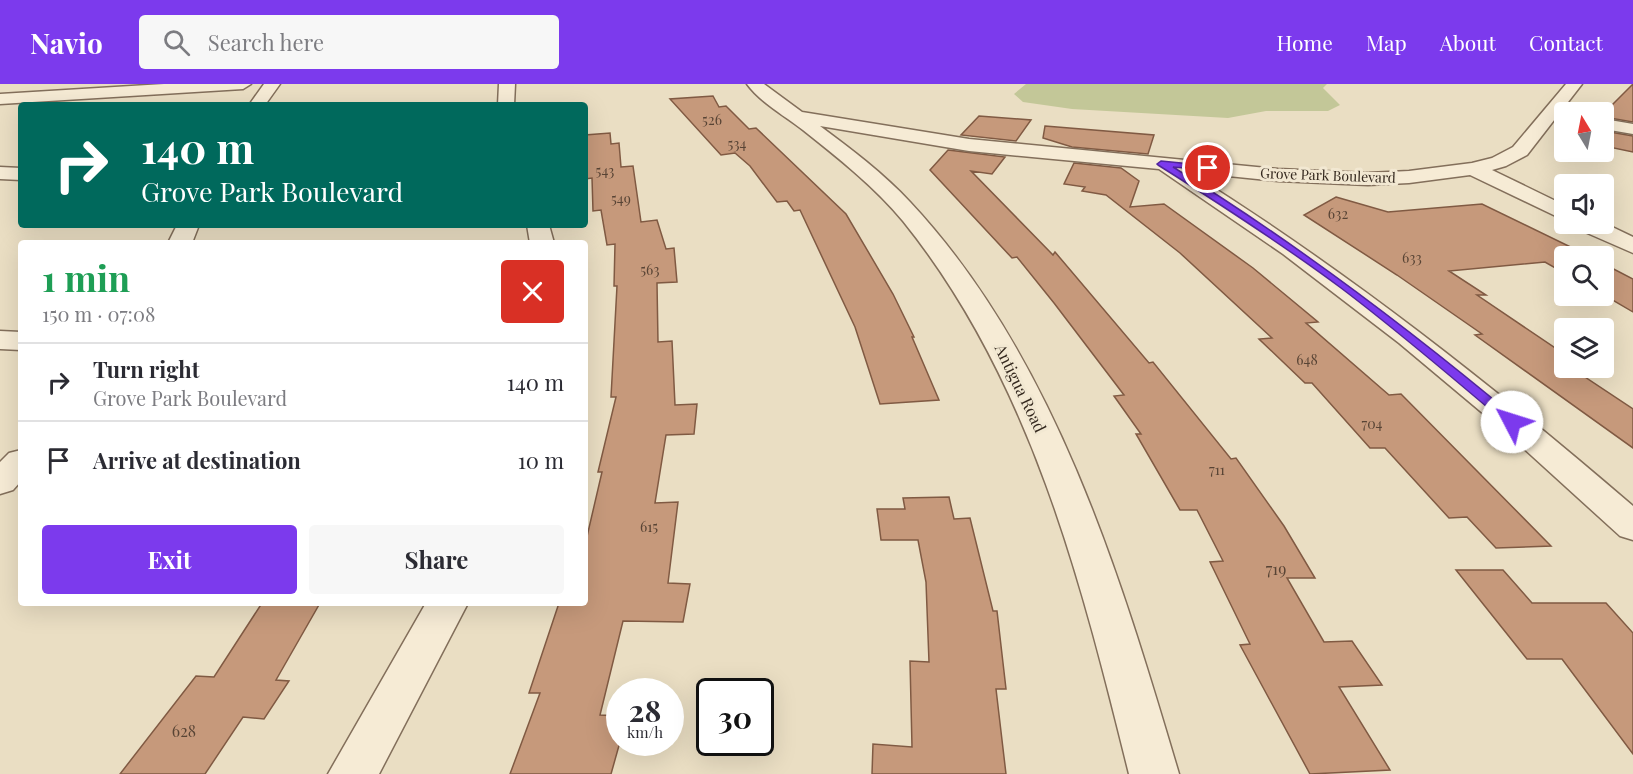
<!DOCTYPE html>
<meta charset="utf-8">
<style>
:root{--surface:#fff;--page:#f7f7f7;--text:#2b2b33;--muted:#7c7c81;--line:#e1e1e2;--accent:#7c3aed}
body{margin:0;font-family:"Playfair Display",serif;background:var(--page);color:var(--text);height:100vh;display:flex;flex-direction:column;font-size:22px;white-space:nowrap}
*{box-sizing:border-box;margin:0}
p{font-size:20px;color:var(--muted)}
.icon{flex:none;width:33px;height:33px;fill:none;stroke:currentColor;stroke-width:2;stroke-linecap:round;stroke-linejoin:round}
.map{position:relative;flex:1;overflow:hidden}
.details{position:absolute;left:18px;top:156px;width:570px;height:366px;display:flex;flex-direction:column;background:var(--surface);border-radius:6px;box-shadow:0 6px 24px #0002}
.details>*{flex:none}
.top-card{position:absolute;left:18px;top:18px;width:570px;height:126px;border-radius:6px;box-shadow:0 6px 24px #0002;background:#00695c;color:#fff;overflow:hidden}
.needle{width:39px;rotate:350deg}
.controls{position:absolute;left:1554px;top:18px;display:grid;gap:12px}
.controls a{display:grid;place-items:center;width:60px;height:60px;border-radius:6px;background:var(--surface);box-shadow:0 6px 24px #0002;font-size:30px}
.speed{position:absolute;left:606px;top:594px;display:flex;gap:12px;font-size:30px;font-weight:700;text-align:center}
.speed>*{display:grid;place-content:center;width:78px;height:78px;border-radius:50%;background:var(--surface);box-shadow:0 6px 24px #0002;line-height:1}
.speed small{font-size:15px;font-weight:400}
.speed .limit{border:3px solid #111;border-radius:9px;background:#fff;color:#111}
.pin{position:absolute;display:grid;place-items:center;width:51px;height:51px;color:#fff;margin:-26px;border:3px solid #fff;border-radius:50%;box-shadow:0 2px 6px #0007}
.me{position:absolute;width:66px;margin:-33px;rotate:310deg;stroke-linejoin:round;filter:drop-shadow(0 0 4px #0008)}
.turn{display:flex;align-items:center;gap:21px;height:126px;padding:0 24px;font-size:27px}
.turn .icon{width:78px;height:78px;stroke-width:2.5}
.turn b{display:block;font-size:42px;line-height:51px}
.round{display:grid;place-items:center;flex:none;width:63px;height:63px;border-radius:6px;background:var(--page)}
.headline{display:flex;align-items:center;justify-content:space-between;height:102px;padding:0 24px}
h1{font-size:36px;font-weight:700;line-height:45px;color:#1e9e55}
.cta{display:flex;gap:12px;margin-top:auto;padding:12px 24px}
.cta a{flex:1;height:69px;border-radius:6px;background:var(--accent);color:#fff;font-size:24px;font-weight:700;line-height:69px;text-align:center}
.cta a+a{background:var(--page);color:var(--text)}
ul{padding:0;list-style:none}
li{display:flex;align-items:center;gap:18px;height:78px;padding:0 24px;border-top:2px solid var(--line)}
li div{flex:1}
li b{display:block;font-size:22px}
li em{font-style:normal}
header{display:flex;align-items:center;gap:36px;box-sizing:border-box;height:84px;padding:0 30px;background:var(--accent);color:#fff}
header strong{font-size:28px}
nav{display:flex;gap:33px;margin-inline-start:auto;font-size:21px}
.search{width:420px;height:54px;background:var(--page);display:flex;align-items:center;gap:15px;box-sizing:border-box;padding:0 21px;border-radius:6px;color:var(--muted);font-size:22px}
.map>svg:first-child{display:block}
.green{fill:#c3c798}
.building{fill:#c6997b;stroke:#805a43;stroke-width:1.5}
.lines{fill:none;stroke-linecap:round;stroke-linejoin:round}
.minor-casing{stroke:#836f5b;stroke-width:3}
.minor{fill:#f6ebd5;fill-rule:evenodd}
.route{fill:#7c3aed;stroke:#51269a;stroke-width:1.5}
.labels{text-anchor:middle;dominant-baseline:central;stroke-width:6;stroke-linejoin:round;paint-order:stroke}
.number-label{font-size:14px;fill:#584435}
.far-street-label{font-size:14px;fill:#34281e;stroke:#f2e8d2}
.street-label{font-size:16px;fill:#34281e;stroke:#f2e8d2}
.near-number-label{font-size:16px;fill:#584435}
</style>
<header>
<strong>Navio</strong>
<div class="search"><svg class="icon" aria-label="search" viewBox="0 0 24 24"><circle cx="10" cy="10" r="6"/><path d="M15 15l6 6"/></svg>Search here</div>
<nav><a>Home</a><a>Map</a><a>About</a><a>Contact</a></nav>
</header>
<div class="map">
<svg width="1633" height="690" viewBox="0 0 1633 690">
<rect width="100%" height="100%" fill="#eadec3"/>
<!-- green -->
<path class="green" d="M1026,0H1327L1323,4L1340,21L1328,27H1266L1228,34L1072,25L1023,18L1014,10Z"/>
<!-- building -->
<path class="building" d="M1633,0V38L1604,33V21H1612Z
M713,12L719,23L726,22L749,45L756,44L846,130L893,210L914,253H912L939,316L880,320L855,243L800,126L794,127L787,117L777,118L750,82L735,69L721,71L670,15Z
M979,32L1031,36L1016,57L961,51Z
M1045,42L1154,51L1148,70L1072,63L1043,54Z
M1604,47L1633,52V68L1604,62Z
M610,49L611,60L619,59L621,83L633,82L641,138L657,136L666,165L674,164L677,198L657,199L658,258L672,257L675,321L697,320L694,350L666,351L655,419L678,418L668,499L690,500L683,538L623,537L600,631L620,632V658L611,690H510L540,609H529L559,519H585V461L602,388H598L616,313H611L617,202H614L615,160L607,161L601,126L593,127L592,94L585,95V51Z
M948,66L1005,73L992,90L971,87L1053,171L1055,168L1149,279L1153,278L1231,375L1236,374L1284,442L1315,494H1287L1324,558L1352,557L1382,601L1339,603L1390,686L1310,690L1240,561L1250,560L1210,478L1223,477L1197,426H1180L1136,350H1141L1114,312L1124,311L1054,219L1017,173L1012,174L930,86Z
M1074,79L1121,84L1139,97L1130,123L1164,120L1253,184L1318,238L1306,239L1389,311L1401,310L1551,462L1496,464L1467,433L1449,434L1385,364H1370L1312,299H1305L1259,255L1272,254L1180,169L1106,111L1082,107L1085,103L1064,100Z
M1336,113L1388,128L1482,120L1589,172H1564V189L1545,178L1449,187L1486,211H1477L1564,270V284H1584L1573,285L1633,325V364L1475,251L1482,250L1397,191L1304,131Z
M1604,180L1633,195V228L1604,211Z
M949,413L954,435L970,434L993,527H997L1006,605H996L1006,690H872L873,660L912,663L910,577L929,578L926,498L918,456H881L877,425H905L903,414Z
M1456,486H1503L1532,519H1606L1633,549V670L1562,575H1527Z
M262,519H320L276,596L289,597L264,635L243,633L205,690H120L196,592L214,593Z"/>
<g class="lines">
<defs>
<path id="minor" d="M164,0H251L243,5L0,20V10Z
M264,0H280L265,21H249Z
M499,0H515L514,21H498Z
M747,0H764L802,28L969,55L1278,85L1368,89L1409,87L1472,79L1492,74L1513,63L1566,0H1582L1527,71L1506,82L1492,86L1564,121V136L1470,91L1409,99L1368,101L1278,97L1189,88C1347,187 1492,301 1633,422V456L1620,452L1510,352L1399,259L1283,170L1159,85L969,67L820,42C851,65 883,89 910,118C1055,273 1120,491 1179,690H1129C1081,496 1031,296 903,137C874,102 838,74 803,46C785,32 760,18 747,0Z
M1604,35L1633,40V50L1604,45Z
M0,83L21,84V96L0,95Z
M1604,139L1633,153V169L1578,145L1575,140Z
M177,141H199L192,159H168Z
M527,141H549L554,159H530Z
M0,247L21,248V266L0,265Z
M21,366V397L13,406L0,410V378L9,369Z
M426,519H468L379,690H328Z"/>
</defs>
<!-- minor casing -->
<use href="#minor" class="minor-casing"/>
<!-- minor -->
<use href="#minor" class="minor"/>
</g>
<!-- route -->
<path class="route" d="M1161,77L1211,82V86H1208L1173,83C1296,159 1406,242 1517,335L1519,338L1517,340H1507C1453,294 1398,247 1341,204C1282,160 1220,120 1158,81L1157,80Z"/>
<g class="labels">
<!-- number labels -->
<g class="number-label">
<text x="712" y="35">526</text>
<text x="737" y="59">534</text>
<text x="605" y="86">543</text>
<text x="621" y="114">549</text>
<text x="1338" y="129">632</text>
<text x="1412" y="173">633</text>
<text x="650" y="185">563</text>
<text x="1307" y="275">648</text>
<text x="1372" y="339">704</text>
<text x="1217" y="385">711</text>
<text x="649" y="442">615</text>
</g>
<!-- far-street labels -->
<g class="far-street-label">
<text transform="translate(1328 91) rotate(2)">Grove Park Boulevard</text>
</g>
<!-- street labels -->
<g class="street-label">
<text transform="translate(1021 304) rotate(64)">Antigua Road</text>
</g>
<!-- near-number labels -->
<g class="near-number-label">
<text x="1276" y="484">719</text>
<text x="184" y="646">628</text>
</g>
</g>
</svg>
<div class="controls">
<a><svg class="needle" viewBox="-14 -14 28 28"><path d="M0-13l5 13h-10z" fill="#e53935"/><path d="M0 13l5-13h-10z" fill="#7c7c81"/></svg></a>
<a><svg class="icon" aria-label="sound" viewBox="0 0 24 24"><path d="M4 9h4l5-4v14l-5-4H4zM17 9q2 3 0 6"/></svg></a>
<a><svg class="icon" aria-label="search" viewBox="0 0 24 24"><circle cx="10" cy="10" r="6"/><path d="M15 15l6 6"/></svg></a>
<a><svg class="icon" aria-label="layers" viewBox="0 0 24 24"><path d="M12 4l9 5-9 5-9-5zM3 14l9 5 9-5"/></svg></a>
</div>
<div class="speed"><div>28<small>km/h</small></div><div class="limit">30</div></div>
<div class="pin" style="left:1208px;top:84px;background:#d93025"><svg class="icon" aria-label="arrive" viewBox="0 0 24 24"><path d="M6 21V4h12l-3 4 3 4H6"/></svg></div>
<svg class="me" style="left:1512px;top:338px" viewBox="-20 -20 40 40"><circle r="19" fill="#fff"/><path d="M0-13L10 11 0 6-10 11z" fill="#7c3aed"/></svg>
<div class="top-card">
<div class="turn"><svg class="icon" aria-label="right" viewBox="0 0 24 24"><path d="M7 20v-9h11M14 6l5 5-5 5"/></svg><div><b>140 m</b>Grove Park Boulevard</div></div>
</div>
<section class="details">
<div class="headline"><div><h1>1 min</h1><p>150 m · 07:08</p></div><a class="round" style="background:#d93025;color:#fff"><svg class="icon" aria-label="close" viewBox="0 0 24 24"><path d="M6 6l12 12M18 6L6 18"/></svg></a></div>
<ul>
<li><svg class="icon" aria-label="right" viewBox="0 0 24 24"><path d="M7 20v-9h11M14 6l5 5-5 5"/></svg><div><b>Turn right</b><p>Grove Park Boulevard</p></div><em>140 m</em></li>
<li><svg class="icon" aria-label="arrive" viewBox="0 0 24 24"><path d="M6 21V4h12l-3 4 3 4H6"/></svg><div><b>Arrive at destination</b></div><em>10 m</em></li>
</ul>
<div class="cta"><a>Exit</a><a>Share</a></div>
</section>
</div>
